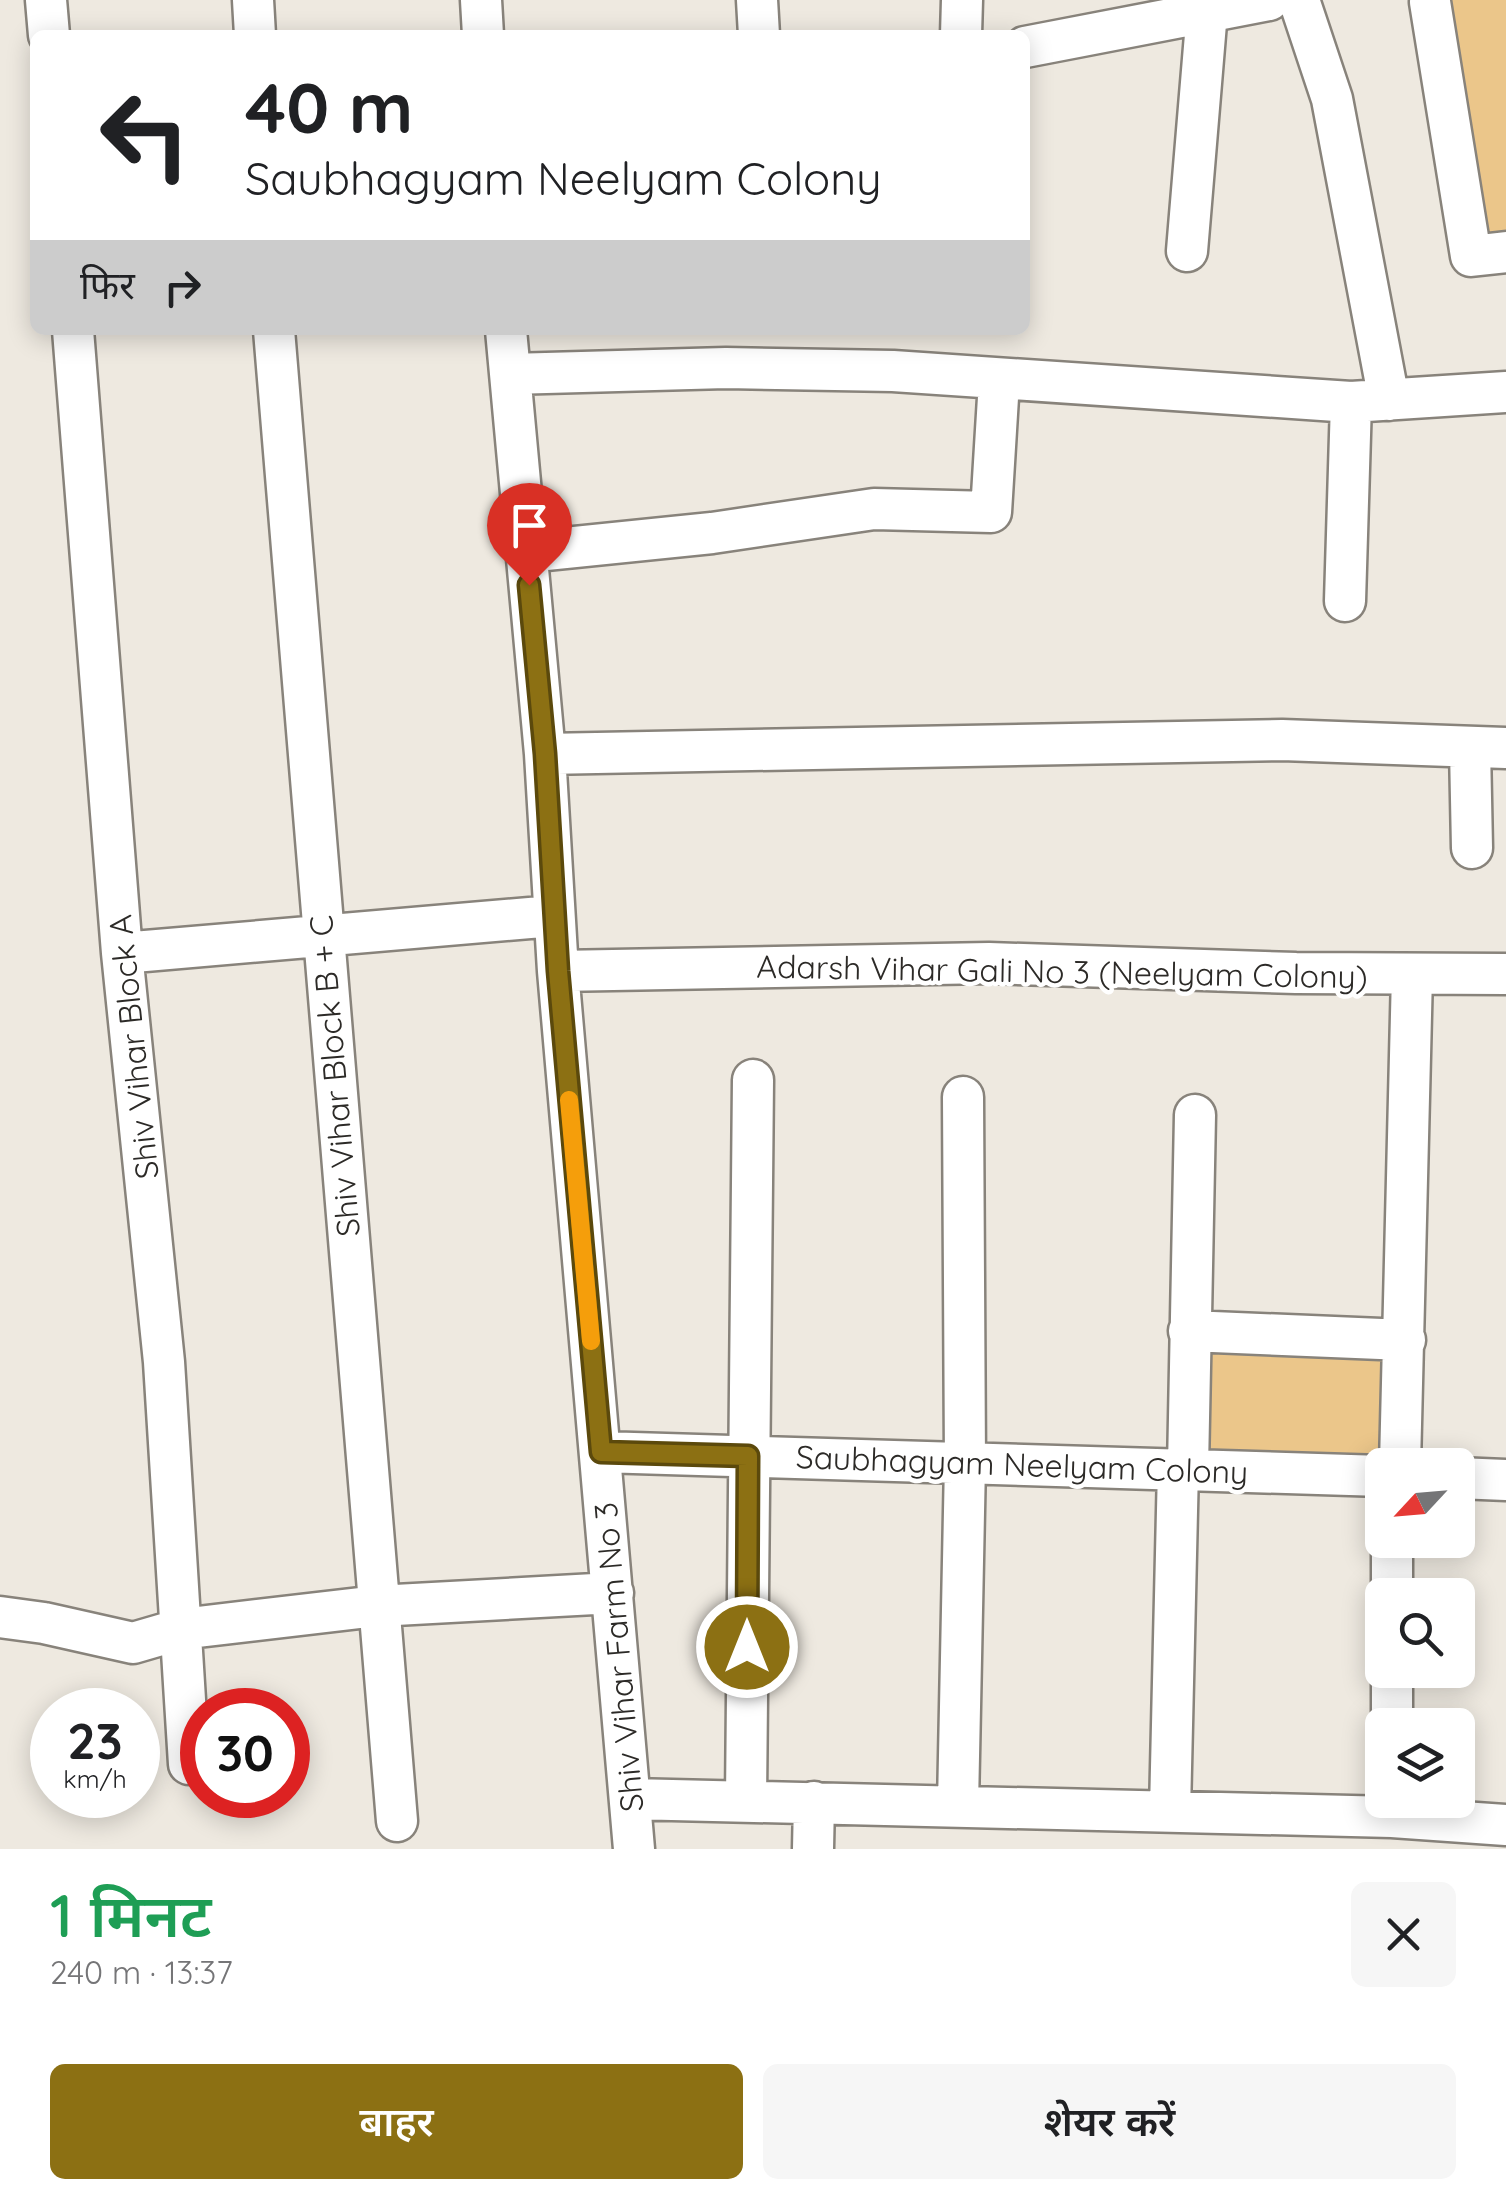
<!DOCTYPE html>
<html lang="hi">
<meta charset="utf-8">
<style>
:root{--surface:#fff;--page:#f6f6f6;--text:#202124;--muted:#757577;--accent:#8c7013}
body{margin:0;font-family:Quicksand,"Noto Sans Devanagari",sans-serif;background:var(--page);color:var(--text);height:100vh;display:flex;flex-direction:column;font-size:38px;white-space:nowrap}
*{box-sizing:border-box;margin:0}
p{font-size:32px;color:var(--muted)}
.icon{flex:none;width:55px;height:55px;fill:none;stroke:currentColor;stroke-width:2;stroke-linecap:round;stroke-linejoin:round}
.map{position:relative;height:1849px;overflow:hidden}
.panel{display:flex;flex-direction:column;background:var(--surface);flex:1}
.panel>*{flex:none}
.hud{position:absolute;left:30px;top:30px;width:1000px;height:305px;border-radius:15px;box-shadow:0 5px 25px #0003;background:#fff;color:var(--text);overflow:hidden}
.needle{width:65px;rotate:244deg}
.fabs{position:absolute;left:1365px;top:1448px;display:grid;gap:20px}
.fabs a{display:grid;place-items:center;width:110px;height:110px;border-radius:15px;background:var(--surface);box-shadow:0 5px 25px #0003;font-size:50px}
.speed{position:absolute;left:30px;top:1688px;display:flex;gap:20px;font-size:50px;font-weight:700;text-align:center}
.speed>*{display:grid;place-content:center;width:130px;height:130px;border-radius:50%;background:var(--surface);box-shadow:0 5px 25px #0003;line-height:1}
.speed small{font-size:25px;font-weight:400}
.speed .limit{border:15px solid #d22;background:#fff;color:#111}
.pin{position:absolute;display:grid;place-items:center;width:85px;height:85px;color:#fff;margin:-102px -42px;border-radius:50% 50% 50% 0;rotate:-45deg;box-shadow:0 0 10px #0007}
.pin .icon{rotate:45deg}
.me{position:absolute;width:110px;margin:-55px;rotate:0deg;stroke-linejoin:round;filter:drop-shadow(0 0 8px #0008)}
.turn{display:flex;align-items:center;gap:35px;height:210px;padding:0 50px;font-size:45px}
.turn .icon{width:130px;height:130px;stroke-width:2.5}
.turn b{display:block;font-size:70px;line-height:85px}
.then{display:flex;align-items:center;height:95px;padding:0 50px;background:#0003;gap:20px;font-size:38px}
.round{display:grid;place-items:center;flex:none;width:105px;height:105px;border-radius:15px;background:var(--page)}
.summary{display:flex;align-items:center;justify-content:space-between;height:170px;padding:0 50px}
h1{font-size:60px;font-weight:600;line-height:75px;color:#1e9e55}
.primary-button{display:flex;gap:20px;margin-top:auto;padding:20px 50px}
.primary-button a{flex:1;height:115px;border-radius:15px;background:var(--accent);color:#fff;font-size:40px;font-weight:600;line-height:115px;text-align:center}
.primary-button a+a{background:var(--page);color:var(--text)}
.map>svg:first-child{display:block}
.green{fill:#ebc68a}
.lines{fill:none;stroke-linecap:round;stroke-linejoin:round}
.minor-casing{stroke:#88837b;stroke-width:45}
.minor{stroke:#fff;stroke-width:40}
.route-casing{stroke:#5b490c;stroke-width:25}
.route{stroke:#8c7013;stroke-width:18}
.slow{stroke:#f59e0b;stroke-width:18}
.labels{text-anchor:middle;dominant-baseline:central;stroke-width:9;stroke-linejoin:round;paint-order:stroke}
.street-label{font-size:32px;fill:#2c2a27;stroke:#fff}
</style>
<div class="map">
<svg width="1506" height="1849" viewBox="0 0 1506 1849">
<rect width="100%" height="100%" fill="#eee9e0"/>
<!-- green -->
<path class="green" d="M1442,0H1506V242L1479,246Z
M1202,1342L1387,1350L1383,1459L1198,1453Z"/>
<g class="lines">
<defs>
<path id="minor" d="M46,0L49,35
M253,0L255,35
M481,0L483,35
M757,0L759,35
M1299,0L1332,99L1389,400
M1430,2L1471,256L1506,252
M961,35L962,0
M1025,47L1269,0
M1187,251L1207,11
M73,330L122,953L164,1362L189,1764
M274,330L397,1821
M506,330L545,754L558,971L634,1849
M510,374L726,368L893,371L1351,402L1506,392
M526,552L712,533L874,509L991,512L999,381
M1345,601L1351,402
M1470,748L1472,848
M545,754L1282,740L1506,748
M122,953L553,916
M558,971L989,963L1296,973L1506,974
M1189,1331L1405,1340
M601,1452L1382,1476
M1400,1465L1412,974
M1188,1468L1195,1115
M1458,1478L1506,1480
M1392,1595V1540
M0,1617L44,1623L133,1643L181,1629L377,1606L613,1593
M1392,1725V1670
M631,1799L1392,1817L1506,1825
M746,1800L753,1080
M958,1805L965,1463L963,1097
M1170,1811L1178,1468
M813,1849L814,1802"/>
</defs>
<!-- minor casing -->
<use href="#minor" class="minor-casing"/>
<!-- minor -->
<use href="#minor" class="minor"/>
</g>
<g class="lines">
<defs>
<path id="route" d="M529,585L545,754L558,971L601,1452L748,1456L747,1647"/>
</defs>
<!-- route casing -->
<use href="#route" class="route-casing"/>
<!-- route -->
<use href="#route" class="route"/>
<!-- slow -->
<path class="slow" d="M569,1100L591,1341"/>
</g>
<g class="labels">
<!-- street labels -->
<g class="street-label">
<text transform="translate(1062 971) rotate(1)">Adarsh Vihar Gali No 3 (Neelyam Colony)</text>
<text transform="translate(133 1047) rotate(-96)">Shiv Vihar Block A</text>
<text transform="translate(334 1076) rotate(-95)">Shiv Vihar Block B + C</text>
<text transform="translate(1022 1464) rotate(2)">Saubhagyam Neelyam Colony</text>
<text transform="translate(618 1657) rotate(-95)">Shiv Vihar Farm No 3</text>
</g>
</g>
</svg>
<div class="fabs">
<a><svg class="needle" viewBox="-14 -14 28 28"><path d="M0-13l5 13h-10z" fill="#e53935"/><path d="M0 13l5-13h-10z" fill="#757577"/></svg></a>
<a><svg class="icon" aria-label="search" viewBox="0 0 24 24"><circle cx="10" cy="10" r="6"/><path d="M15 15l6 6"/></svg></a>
<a><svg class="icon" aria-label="layers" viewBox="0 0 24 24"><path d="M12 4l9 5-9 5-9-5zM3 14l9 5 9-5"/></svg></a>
</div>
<div class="speed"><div>23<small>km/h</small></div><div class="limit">30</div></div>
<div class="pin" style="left:529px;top:585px;background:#d93025"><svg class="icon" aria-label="arrive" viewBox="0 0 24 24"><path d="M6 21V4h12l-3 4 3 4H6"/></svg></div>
<svg class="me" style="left:747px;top:1647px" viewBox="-20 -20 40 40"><circle r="17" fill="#8c7013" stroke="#fff" stroke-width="3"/><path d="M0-11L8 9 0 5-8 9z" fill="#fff"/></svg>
<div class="hud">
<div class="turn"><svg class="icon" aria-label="left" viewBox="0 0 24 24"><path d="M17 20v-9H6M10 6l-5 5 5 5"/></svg><div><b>40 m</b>Saubhagyam Neelyam Colony</div></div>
<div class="then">फिर<svg class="icon" aria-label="right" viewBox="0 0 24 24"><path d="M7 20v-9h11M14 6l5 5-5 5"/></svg></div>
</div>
</div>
<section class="panel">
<div class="summary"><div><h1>1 मिनट</h1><p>240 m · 13:37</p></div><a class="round"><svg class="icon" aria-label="close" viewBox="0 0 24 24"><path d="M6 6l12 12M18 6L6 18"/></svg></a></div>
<div class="primary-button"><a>बाहर</a><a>शेयर करें</a></div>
</section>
